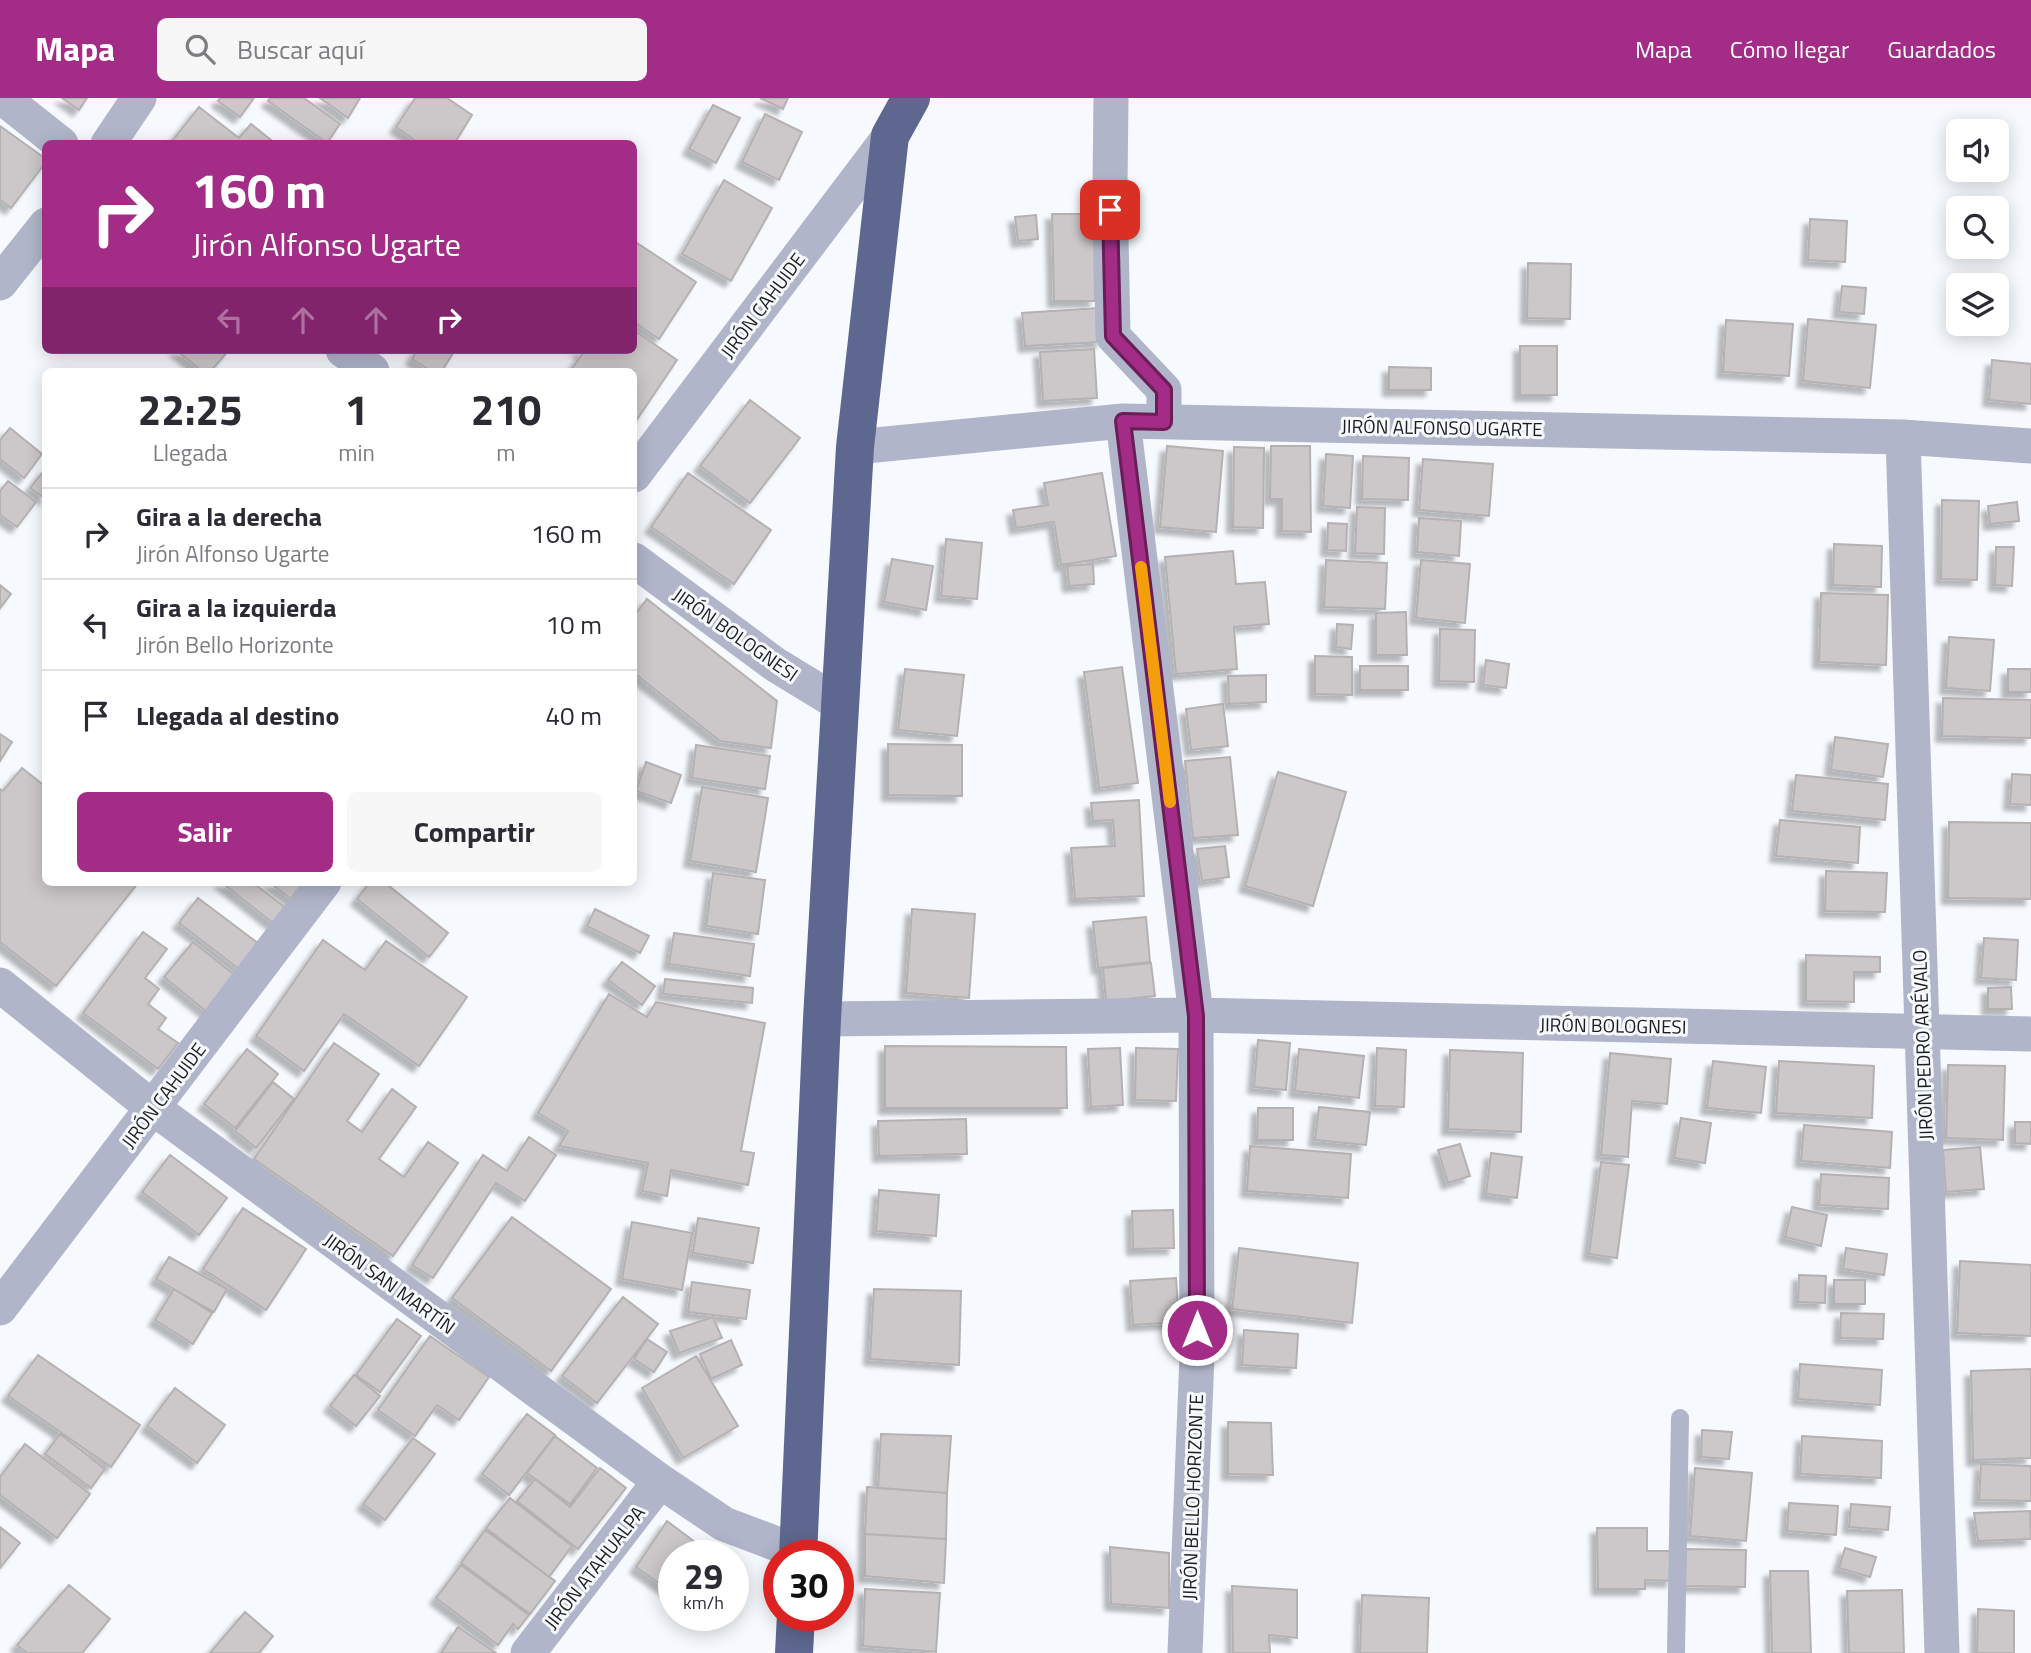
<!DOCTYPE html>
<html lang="es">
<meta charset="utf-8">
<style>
:root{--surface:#fff;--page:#f7f7f7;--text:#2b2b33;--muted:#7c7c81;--line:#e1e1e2;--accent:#a32d86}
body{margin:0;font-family:"Titillium Web",sans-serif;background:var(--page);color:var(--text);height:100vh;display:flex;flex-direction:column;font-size:26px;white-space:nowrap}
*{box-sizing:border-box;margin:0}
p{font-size:23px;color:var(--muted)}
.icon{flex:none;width:38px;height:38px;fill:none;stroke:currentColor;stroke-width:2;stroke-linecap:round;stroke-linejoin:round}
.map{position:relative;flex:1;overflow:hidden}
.panel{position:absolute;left:42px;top:270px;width:595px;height:518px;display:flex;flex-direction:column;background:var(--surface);border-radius:10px;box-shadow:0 4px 18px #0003}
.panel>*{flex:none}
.guide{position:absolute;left:42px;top:42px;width:595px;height:214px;border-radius:10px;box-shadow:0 4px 18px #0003;background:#a32d86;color:#fff;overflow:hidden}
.buttons{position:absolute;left:1946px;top:21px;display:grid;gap:14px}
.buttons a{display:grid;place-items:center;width:63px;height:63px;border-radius:10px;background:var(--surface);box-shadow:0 4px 18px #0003;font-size:35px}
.speed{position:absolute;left:658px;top:1442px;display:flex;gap:14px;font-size:35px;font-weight:700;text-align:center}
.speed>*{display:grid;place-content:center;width:91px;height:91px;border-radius:50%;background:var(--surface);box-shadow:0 4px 18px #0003;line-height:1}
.speed small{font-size:18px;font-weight:400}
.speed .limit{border:10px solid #d22;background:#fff;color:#111}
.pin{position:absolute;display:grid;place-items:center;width:60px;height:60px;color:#fff;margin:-30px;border-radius:14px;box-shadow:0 4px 10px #0006}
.me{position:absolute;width:77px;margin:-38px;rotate:0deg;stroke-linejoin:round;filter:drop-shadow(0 0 5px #0008)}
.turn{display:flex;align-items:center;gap:24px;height:147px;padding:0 35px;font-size:32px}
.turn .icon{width:91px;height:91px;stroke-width:2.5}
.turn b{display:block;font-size:49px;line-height:60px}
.lanes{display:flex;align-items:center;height:66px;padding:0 35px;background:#0003;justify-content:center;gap:35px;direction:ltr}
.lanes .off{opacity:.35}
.eta{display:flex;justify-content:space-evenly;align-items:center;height:119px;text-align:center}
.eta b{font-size:42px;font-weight:700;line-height:49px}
.cta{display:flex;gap:14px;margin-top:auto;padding:14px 35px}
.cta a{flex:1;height:80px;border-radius:10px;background:var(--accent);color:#fff;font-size:28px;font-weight:700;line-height:80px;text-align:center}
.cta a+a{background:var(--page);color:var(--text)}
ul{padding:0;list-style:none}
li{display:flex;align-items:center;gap:21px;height:91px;padding:0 35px;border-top:2px solid var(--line)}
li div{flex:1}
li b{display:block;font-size:26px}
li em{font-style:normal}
header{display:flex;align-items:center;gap:42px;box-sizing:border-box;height:98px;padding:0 35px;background:var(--accent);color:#fff}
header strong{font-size:33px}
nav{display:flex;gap:38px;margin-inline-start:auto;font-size:24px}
.search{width:490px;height:63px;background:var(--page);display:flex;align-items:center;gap:18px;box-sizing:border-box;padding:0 24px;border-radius:10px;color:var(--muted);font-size:26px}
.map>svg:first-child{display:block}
.building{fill:#ccc8ca;stroke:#b5b1b3;stroke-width:2;filter:url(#shadow)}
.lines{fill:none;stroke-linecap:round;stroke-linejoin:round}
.lane{stroke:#b0b5c9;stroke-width:18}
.street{stroke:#b0b5c9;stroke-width:35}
.highway{stroke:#5e678f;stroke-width:38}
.route-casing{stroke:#6a1d57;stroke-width:18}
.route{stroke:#a32d86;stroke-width:12}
.slow{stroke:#f59e0b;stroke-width:12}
.labels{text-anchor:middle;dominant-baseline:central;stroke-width:6;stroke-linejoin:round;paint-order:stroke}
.street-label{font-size:19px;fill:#1b1d1e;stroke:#f6f9fd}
</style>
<header>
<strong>Mapa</strong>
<div class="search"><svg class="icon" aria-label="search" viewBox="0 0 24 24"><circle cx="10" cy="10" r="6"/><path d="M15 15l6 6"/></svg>Buscar aquí</div>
<nav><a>Mapa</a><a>Cómo llegar</a><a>Guardados</a></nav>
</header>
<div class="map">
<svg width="2031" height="1555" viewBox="0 0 2031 1555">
<defs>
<filter id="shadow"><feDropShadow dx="-6" dy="6" stdDeviation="2" flood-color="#0004"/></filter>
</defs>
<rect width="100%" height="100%" fill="#f6f9fd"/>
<!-- building -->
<path class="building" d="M62,0H87L79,12Z
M220,0H254L240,19L218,3Z
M270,0H304L340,26L327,45L268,3Z
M320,0H360L348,20Z
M415,0H447L472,17L454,46H420L396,29Z
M760,0H788L783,11Z
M713,7L740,20L716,65L689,51Z
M199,9L239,40L251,26L276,46H170Z
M765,16L802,34L779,82L742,64Z
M0,28L46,61V64L11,110L0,102Z
M724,82L772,110L731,183L682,156Z
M1052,116H1094L1095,203H1054Z
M1036,117L1038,141L1018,143L1015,119Z
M1810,121L1847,123L1845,164L1808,162Z
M634,143L696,184L659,241L634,224Z
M1528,165L1571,166L1570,221L1527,220Z
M1842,188L1866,190L1864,216L1839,214Z
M1099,210L1102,244L1025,248L1022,215Z
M1808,221L1876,227L1870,290L1803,283Z
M1726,222L1793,226L1789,278L1723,274Z
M634,232L677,262L634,326V273H570L583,255L578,252H634Z
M1520,248H1557V297H1520Z
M1094,251L1097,300L1043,303L1040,254Z
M176,252H229L211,273H202Z
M417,252H455L442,273H431L412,261Z
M1992,262L2031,266V306L1989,302Z
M1389,269L1431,270V292H1389Z
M750,302L800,340L750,405L700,368Z
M10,330L42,356L24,380L0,361V342Z
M1167,348L1223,353L1216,434L1160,429Z
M1271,348H1310L1311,434L1282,433V401H1270Z
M1234,349L1264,350L1263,430L1233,429Z
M1326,356L1353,358L1350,410L1323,408Z
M1363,358L1409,360L1408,402L1362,401Z
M1423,361L1493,366L1489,418L1419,412Z
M46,370V401L30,390Z
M688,375L771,432L734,486L651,429Z
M1102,375L1116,458L1061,467L1054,424L1016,430L1013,412L1048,407L1044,385Z
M8,383L36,404L17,429L0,417V393Z
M1942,402L1979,403L1977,482L1941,481Z
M2017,404L2019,423L1990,426L1988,408Z
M1357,409L1385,410L1384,456L1355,455Z
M1419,420L1461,423L1459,458L1417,454Z
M1328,425L1347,426L1346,453L1327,452Z
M946,441L982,445L977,501L941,498Z
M1834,446L1882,448L1881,489L1833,487Z
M1996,449H2014L2012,488L1995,487Z
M1233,453L1236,486L1265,484L1269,526L1234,529L1237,571L1176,576L1165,459Z
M892,461L933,468L926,512L884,504Z
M1326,462L1387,465L1385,511L1324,509Z
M1421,462L1470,466L1465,525L1416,520Z
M1093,466L1094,486L1069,488L1067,468Z
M0,487L11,496L0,510Z
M1821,495L1888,497L1886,567L1819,564Z
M647,501L777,603L771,650L720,643L634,575V518Z
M1406,514L1407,557H1376V515Z
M1337,526L1353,527L1351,551L1336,549Z
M1440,531L1475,532L1474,584L1439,583Z
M1949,539L1994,542L1990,593L1946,590Z
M1315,558L1352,559V597L1315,596Z
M1486,562L1509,566L1506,590L1483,587Z
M1360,568H1408V592H1360Z
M1122,569L1138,685L1099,690L1084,574Z
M905,571L964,577L957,638L898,632Z
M2008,571H2031V594H2008Z
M1266,577V604L1229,606L1228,578Z
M1943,600L2031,602V640L1942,638Z
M1223,606L1228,648L1191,652L1186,611Z
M0,636L12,644L0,663Z
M1835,639L1888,646L1883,679L1831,672Z
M888,646L962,647V698L888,697Z
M696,647L770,658L765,691L692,680Z
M1230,659L1238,737L1193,740L1185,663Z
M646,664L681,677L671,705L636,693Z
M22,670L46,689V784L138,785L56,888L0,844V691L3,693Z
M1278,674L1346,694L1313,808L1245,788Z
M2012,676L2031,677V707L2010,706Z
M1796,677L1888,686L1885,722L1792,713Z
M702,689L768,700L756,774L690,763Z
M1139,702L1144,798L1075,801L1071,750L1115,748L1113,722L1093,723L1091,705Z
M1780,722L1860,729L1858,765L1776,758Z
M1949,724L2031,725V801L1948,800Z
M1225,748L1229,779L1202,783L1197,751Z
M1826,773L1887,775L1885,814L1825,813Z
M713,775L765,782L758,836L706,828Z
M221,784H252L286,810L274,826Z
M269,784H312L296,805Z
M370,784H384L448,835L429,859L357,801Z
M198,800L259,846L240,872L179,825Z
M595,811L649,838L640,855L587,828Z
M912,811L975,816L969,900L906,895Z
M1146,819L1150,864L1098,870L1093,824Z
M143,834L167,851L145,880L159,891L148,906L166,920L158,931L178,945L158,971L83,915Z
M674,835L754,846L750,878L669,866Z
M1984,840L2018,842L2016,882L1981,880Z
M323,842L365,872L386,843L467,899L419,968L344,916L304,973L256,938Z
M193,844L236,878L207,914L164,879Z
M1806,857L1880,859V874H1854V904L1806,903Z
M622,864L655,888L642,907L608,882Z
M1151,865L1155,898L1106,903L1103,870Z
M665,881L753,890L752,905L663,896Z
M2011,889L2012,911H1988V890Z
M609,896L647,919L656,904L765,925L741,1053L754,1055L748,1087L671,1072L667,1098L642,1093L648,1065L559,1048L568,1033L538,1015Z
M1258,942L1290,945L1286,992L1254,989Z
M334,945L379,976L347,1023L362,1034L392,991L416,1009L379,1061L404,1079L428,1044L458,1065L393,1158L254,1061Z
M885,948L1066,949L1067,1010H885Z
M1120,950L1123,1007L1091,1009L1088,951Z
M1136,950L1178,951L1176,1003L1135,1002Z
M1377,950L1406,952L1404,1009L1375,1008Z
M247,951L278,976L235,1030L204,1006Z
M1299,951L1364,958L1359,1000L1295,993Z
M1450,952L1523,955L1521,1034L1448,1031Z
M1610,955L1671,961L1667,1006L1632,1003L1628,1059L1601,1057Z
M1713,963L1766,969L1761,1015L1707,1010Z
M1779,963L1874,968L1872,1020L1776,1015Z
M1948,967L2005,968L2003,1042L1946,1040Z
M273,984L294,1001L256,1050L235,1033Z
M1319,1009L1370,1014L1366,1047L1315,1042Z
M1258,1010H1293V1042H1257Z
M1681,1020L1711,1025L1705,1065L1674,1060Z
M966,1021L967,1056L879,1058L878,1023Z
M2015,1024H2031V1046L2015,1045Z
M1804,1027L1892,1034L1890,1070L1801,1063Z
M529,1039L556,1057L525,1103L496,1085L433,1180L412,1167L483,1057L507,1073Z
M1460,1046L1470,1078L1448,1085L1438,1052Z
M1250,1048L1351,1056L1348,1100L1247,1093Z
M1980,1049L1984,1091L1946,1094L1943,1052Z
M1491,1055L1522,1059L1517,1100L1486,1096Z
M170,1057L227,1100L199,1137L142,1094Z
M1601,1064L1629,1067L1617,1160L1589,1156Z
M1821,1076L1889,1080L1888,1111L1819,1107Z
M879,1092L939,1097L936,1138L876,1133Z
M1792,1109L1827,1117L1821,1148L1785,1139Z
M243,1110L306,1151L266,1212L203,1171Z
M1173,1112L1174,1150L1133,1151L1132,1113Z
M512,1119L611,1191L551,1273L452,1200Z
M698,1120L759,1130L753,1165L693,1155Z
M632,1124L692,1135L682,1192L622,1181Z
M1239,1150L1358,1165L1352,1225L1232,1211Z
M1846,1150L1887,1156L1884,1177L1843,1171Z
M169,1159L227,1191L214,1214L156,1181Z
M1960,1163L2031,1167V1238L1957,1235Z
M1799,1177L1826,1178L1825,1205L1798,1204Z
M1176,1180L1179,1224L1133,1227L1130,1183Z
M1834,1182H1865V1206H1834Z
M692,1184L750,1192L746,1221L688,1214Z
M174,1191L212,1215L193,1246L155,1222Z
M874,1191L961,1193L959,1267L870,1261Z
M623,1199L658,1226L597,1305L562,1278Z
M1841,1215L1884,1216L1883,1241L1840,1240Z
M713,1219L722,1240L679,1255L670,1233Z
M397,1221L421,1238L380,1294L356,1277Z
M1244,1232L1298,1236L1296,1270L1242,1267Z
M430,1238L489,1279L459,1322L437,1307L415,1338L378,1312Z
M647,1241L667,1254L654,1274L634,1261Z
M731,1242L742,1267L711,1281L700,1256Z
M38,1257L140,1327L111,1369L8,1298Z
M696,1258L738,1328L683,1360L642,1290Z
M1800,1266L1882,1272L1880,1307L1798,1301Z
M2031,1271V1360L1973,1362L1971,1273Z
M354,1277L380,1298L356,1328L330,1308Z
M175,1290L225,1327L197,1365L147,1328Z
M527,1316L555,1337L509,1397L482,1376Z
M1228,1324L1271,1325L1273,1377L1228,1376Z
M1702,1332L1732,1334L1729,1361L1701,1359Z
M60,1336L105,1371L91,1390L45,1356Z
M881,1336L951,1338L947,1395L878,1390Z
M555,1338L597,1370L570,1406L527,1375Z
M1802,1338L1882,1343L1881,1380L1800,1376Z
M413,1340L435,1356L385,1422L363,1406Z
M25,1346L90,1396L57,1440L0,1397V1379Z
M1981,1366L2031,1368V1403L1979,1402Z
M600,1370L626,1390L578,1451L517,1403L535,1381L570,1409Z
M1695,1370L1752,1375L1746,1443L1690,1438Z
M867,1389L947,1395L946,1441L865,1436Z
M510,1400L572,1448L549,1479L486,1430Z
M1789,1405L1838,1408L1836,1437L1787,1433Z
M1851,1406L1890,1409L1888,1432L1849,1429Z
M2030,1413L2031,1441L1978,1443L1974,1415Z
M667,1423L703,1450L698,1458H674V1490L671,1494L636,1469Z
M0,1429L20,1445L0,1470Z
M1597,1430H1647V1453H1672V1483L1645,1482V1491H1598Z
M485,1432L555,1483L530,1516L461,1465Z
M865,1436L946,1441L944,1485L865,1478Z
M1110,1449L1169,1455V1510L1111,1506Z
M1845,1450L1876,1459L1870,1479L1839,1470Z
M1686,1451L1746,1452L1745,1489L1685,1488Z
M461,1467L529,1517L518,1531L513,1526L498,1547L436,1500Z
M1770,1473H1808L1811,1555H1772Z
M69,1487L110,1521L82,1555H27L17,1547Z
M1232,1488L1297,1492V1540L1269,1537L1270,1555H1233Z
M865,1491L940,1495L936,1554L863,1548Z
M1902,1492L1904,1555H1849L1847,1493Z
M1362,1497L1429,1500L1427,1555H1360Z
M1978,1511L2014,1513V1555H1977Z
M245,1514L273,1538L259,1555H210Z
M458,1529L496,1555H441Z"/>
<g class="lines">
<!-- lane -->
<path class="lane" d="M1676,1555L1680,1320"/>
<!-- street -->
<path class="street" d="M3,0L61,46
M1111,0L1110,87L1113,238L1164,292V324
M108,46L139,0
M0,185L46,127
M343,252L372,273
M1123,323L1196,917L1197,1258L1185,1555
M1903,339L1942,1555
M855,349L1123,323L1903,339L2031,348
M634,377L890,38
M634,462L776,567L840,606
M0,887L153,1010L660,1383L724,1426L798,1454
M822,921L1196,917L2031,936
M0,1210L324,784
M528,1555L660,1383"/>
<!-- highway -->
<path class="highway" d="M798,1458L822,921L855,349L890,38L911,0
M794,1555L796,1517"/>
</g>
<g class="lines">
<defs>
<path id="route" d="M1110,112L1113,238L1164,292V324L1123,323L1196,918L1197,1232"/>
</defs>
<!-- route casing -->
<use href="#route" class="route-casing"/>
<!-- route -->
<use href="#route" class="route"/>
<!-- slow -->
<path class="slow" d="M1141,469L1170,704"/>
</g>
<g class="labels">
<!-- street labels -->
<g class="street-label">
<text transform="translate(762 207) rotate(-53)">JIRÓN CAHUIDE</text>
<text transform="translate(1442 329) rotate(1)">JIRÓN ALFONSO UGARTE</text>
<text transform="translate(736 536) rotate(35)">JIRÓN BOLOGNESI</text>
<text transform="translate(1613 927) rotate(1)">JIRÓN BOLOGNESI</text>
<text transform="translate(1922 947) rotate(-92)">JIRÓN PEDRO ARÉVALO</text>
<text transform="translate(163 997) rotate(-53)">JIRÓN CAHUIDE</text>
<text transform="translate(390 1185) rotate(36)">JIRÓN SAN MARTÍN</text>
<text transform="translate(1192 1399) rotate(-88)">JIRÓN BELLO HORIZONTE</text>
<text transform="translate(594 1469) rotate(-52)">JIRÓN ATAHUALPA</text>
</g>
</g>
</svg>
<div class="buttons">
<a><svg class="icon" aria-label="sound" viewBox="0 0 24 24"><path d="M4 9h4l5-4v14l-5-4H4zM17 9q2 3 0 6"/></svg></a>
<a><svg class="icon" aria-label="search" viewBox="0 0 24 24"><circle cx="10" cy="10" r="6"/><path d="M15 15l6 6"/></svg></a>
<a><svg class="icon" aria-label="layers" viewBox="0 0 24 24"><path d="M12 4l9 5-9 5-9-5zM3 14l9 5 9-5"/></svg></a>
</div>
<div class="speed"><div>29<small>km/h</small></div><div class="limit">30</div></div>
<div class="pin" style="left:1110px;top:112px;background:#d93025"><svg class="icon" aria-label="arrive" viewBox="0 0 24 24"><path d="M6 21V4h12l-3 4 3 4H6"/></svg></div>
<svg class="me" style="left:1197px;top:1232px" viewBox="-20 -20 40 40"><circle r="17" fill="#a32d86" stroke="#fff" stroke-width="3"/><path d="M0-11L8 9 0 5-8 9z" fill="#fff"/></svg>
<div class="guide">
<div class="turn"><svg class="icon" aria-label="right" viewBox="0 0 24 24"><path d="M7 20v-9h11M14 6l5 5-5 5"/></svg><div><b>160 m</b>Jirón Alfonso Ugarte</div></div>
<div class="lanes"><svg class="icon off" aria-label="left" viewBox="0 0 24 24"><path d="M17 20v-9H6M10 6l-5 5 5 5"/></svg><svg class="icon off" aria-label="ahead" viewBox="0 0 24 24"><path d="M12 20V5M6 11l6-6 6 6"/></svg><svg class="icon off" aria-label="ahead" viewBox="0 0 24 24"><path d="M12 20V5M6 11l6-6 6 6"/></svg><svg class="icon" aria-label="right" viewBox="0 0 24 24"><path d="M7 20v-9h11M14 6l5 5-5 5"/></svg></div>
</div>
<section class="panel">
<div class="eta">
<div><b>22:25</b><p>Llegada</p></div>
<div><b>1</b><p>min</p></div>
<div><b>210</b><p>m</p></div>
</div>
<ul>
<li><svg class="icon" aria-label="right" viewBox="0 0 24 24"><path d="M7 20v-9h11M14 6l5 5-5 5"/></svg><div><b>Gira a la derecha</b><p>Jirón Alfonso Ugarte</p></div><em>160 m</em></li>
<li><svg class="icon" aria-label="left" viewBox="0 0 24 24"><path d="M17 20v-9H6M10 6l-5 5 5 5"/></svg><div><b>Gira a la izquierda</b><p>Jirón Bello Horizonte</p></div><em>10 m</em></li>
<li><svg class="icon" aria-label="arrive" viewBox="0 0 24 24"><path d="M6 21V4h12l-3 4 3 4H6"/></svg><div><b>Llegada al destino</b></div><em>40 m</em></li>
</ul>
<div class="cta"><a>Salir</a><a>Compartir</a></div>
</section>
</div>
